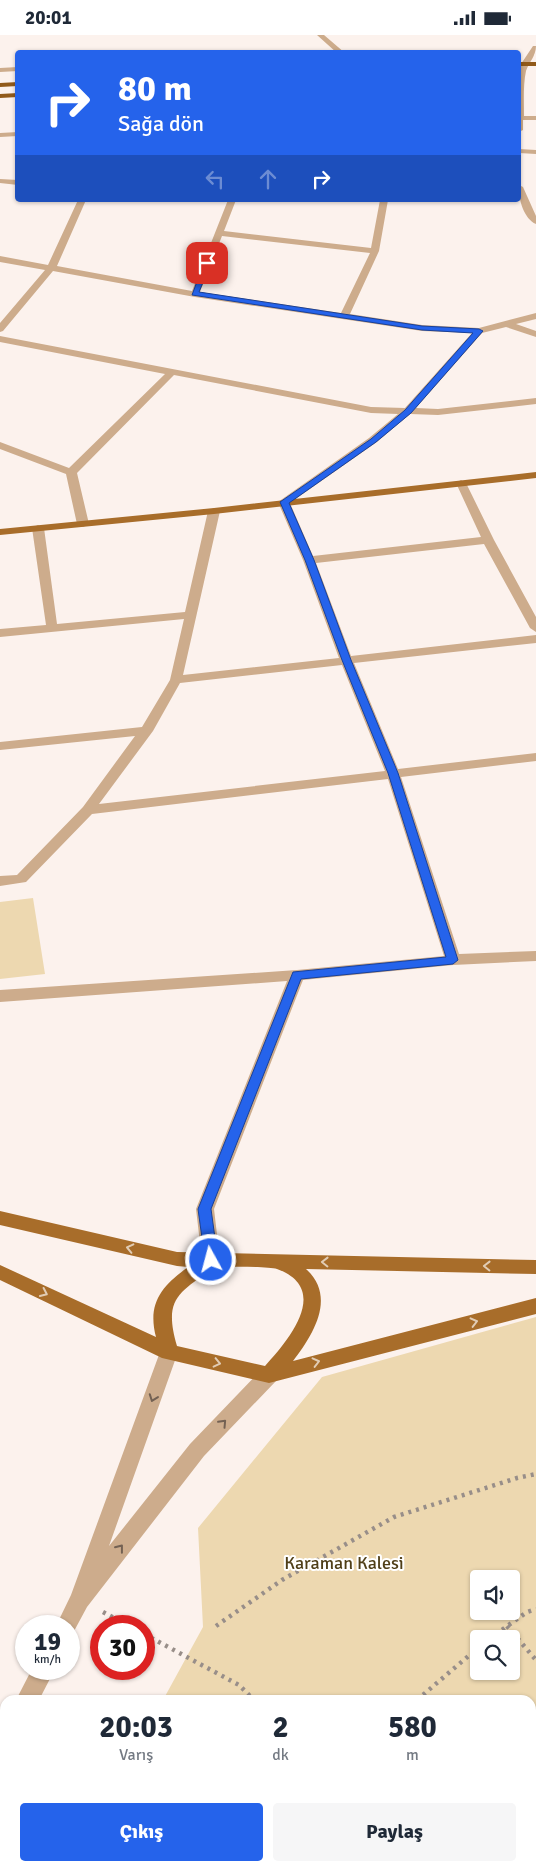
<!DOCTYPE html>
<html lang="tr">
<meta charset="utf-8">
<style>
:root{--surface:#fff;--page:#f6f6f7;--text:#1f2937;--muted:#747a83;--accent:#2563eb}
body{margin:0;font-family:Signika,sans-serif;background:var(--page);color:var(--text);height:100vh;display:flex;flex-direction:column;font-size:19px;white-space:nowrap}
*{box-sizing:border-box;margin:0}
p{font-size:16px;color:var(--muted)}
.icon{flex:none;width:28px;height:28px;fill:none;stroke:currentColor;stroke-width:2;stroke-linecap:round;stroke-linejoin:round}
.map{position:relative;flex:1;overflow:hidden}
.sheet{position:absolute;left:0px;top:1660px;width:536px;height:176px;display:flex;flex-direction:column;background:var(--surface);border-radius:15px 15px 0 0;box-shadow:0 1px 4px #0004}
.sheet>*{flex:none}
.guide{position:absolute;left:15px;top:15px;width:506px;height:152px;border-radius:5px;box-shadow:0 1px 4px #0004;background:#2563eb;color:#fff;overflow:hidden}
.tools{position:absolute;left:470px;top:1535px;display:grid;gap:10px}
.tools a{display:grid;place-items:center;width:50px;height:50px;border-radius:5px;background:var(--surface);box-shadow:0 1px 4px #0004;font-size:25px}
.speed{position:absolute;left:15px;top:1580px;display:flex;gap:10px;font-size:25px;font-weight:700;text-align:center}
.speed>*{display:grid;place-content:center;width:65px;height:65px;border-radius:50%;background:var(--surface);box-shadow:0 1px 4px #0004;line-height:1}
.speed small{font-size:12px;font-weight:400}
.speed .limit{border:8px solid #d22;background:#fff;color:#111}
.pin{position:absolute;display:grid;place-items:center;width:42px;height:42px;color:#fff;margin:-21px;border-radius:10px;box-shadow:0 2px 8px #0006}
.me{position:absolute;width:55px;margin:-28px;rotate:353deg;stroke-linejoin:round;filter:drop-shadow(0 0 4px #0008)}
.turn{display:flex;align-items:center;gap:18px;height:105px;padding:0 20px;font-size:22px}
.turn .icon{width:65px;height:65px;stroke-width:2.5}
.turn b{display:block;font-size:35px;line-height:42px}
.lanes{display:flex;align-items:center;height:48px;padding:0 20px;background:#0003;justify-content:center;gap:25px;direction:ltr}
.lanes .off{opacity:.35}
.eta{display:flex;justify-content:space-evenly;align-items:center;height:85px;text-align:center}
.eta b{font-size:30px;font-weight:800;line-height:35px}
.primary-button{display:flex;gap:10px;margin-top:auto;padding:10px 20px}
.primary-button a{flex:1;height:58px;border-radius:5px;background:var(--accent);color:#fff;font-size:20px;font-weight:800;line-height:58px;text-align:center}
.primary-button a+a{background:var(--page);color:var(--text)}
.status{display:flex;justify-content:space-between;align-items:center;height:35px;padding:0 25px;background:var(--surface);direction:ltr}
.status svg{height:14px;fill:currentColor}
.map>svg:first-child{display:block}
.green{fill:#edd8b0;fill-rule:evenodd}
.lines{fill:none;stroke-linecap:round;stroke-linejoin:round}
.path{stroke:#988e89;stroke-width:4.5;stroke-dasharray:3 5;stroke-linecap:butt}
.minor{fill:#cdac8c;fill-rule:evenodd}
.major{fill:#a86d2a;fill-rule:evenodd}
.highway{fill:#915a1a;fill-rule:evenodd}
.oneway{stroke:#e1ccb4}
.oneway2{stroke:#736153}
.route{fill:#2563eb;stroke:#184099}
.labels{text-anchor:middle;dominant-baseline:central;stroke-width:4;stroke-linejoin:round;paint-order:stroke}
.near-park-label{font-size:18px;fill:#4f3e17;stroke:#fff}
</style>
<div class="status"><b>20:01</b><svg viewBox="0 0 49 12"><path d="M0 12V9h3v3zM5 12V6h3v6zM10 12V3h3v9zM15 12V0h3v12zM26 1h20v11H26zM47 4h2v5h-2z"/></svg></div>
<div class="map">
<svg width="536" height="1836" viewBox="0 0 536 1836">
<rect width="100%" height="100%" fill="#fcf2ed"/>
<!-- green -->
<path class="green" d="M33,863L45,939L0,944V867Z
M536,1282V1836H0L5,1826V1831H531V1665H163L203,1592L198,1493L322,1342ZM479,1544H511V1576H479ZM479,1604H511V1636H479Z"/>
<g class="lines">
<!-- path -->
<path class="path" d="M103,1577L129,1591
M216,1591L282,1545L394,1482L517,1443L536,1439
M507,1591L536,1625
M144,1599L239,1650L254,1665
M489,1604L527,1577L536,1574
M417,1665L479,1612
M371,1831L373,1836"/>
<!-- minor -->
<path class="minor" d="M317,0H324L345,18H337Z
M533,11H536C536,21 529,27 526,36C523,50 524,67 524,81H536V85H523V95L519,97V37L521,29Z
M453,16H476L479,18H450Z
M18,32V36L0,37V33Z
M18,97V101L0,102V98Z
M519,114L536,115V119L519,118Z
M0,144L18,145V150L0,148Z
M519,150L523,152L536,181V189C523,183 518,162 519,150Z
M78,165H86L57,231L192,256L228,165H236L224,196L371,213L380,165H388L379,216L350,279L422,290L479,293L536,278V284L516,289L536,296V302L506,292L482,298L416,373L438,374L536,363V369L438,380L410,379L377,407L290,468L313,521L481,502L456,448L461,445L466,448L494,505L536,582V597L530,593L484,509L316,528L351,621L536,600V608L354,628L398,734L536,718V726L401,742L459,919L536,916V926L453,930L303,945L214,1174L220,1225L217,1230L211,1232L205,1230L202,1225L196,1174L287,946L0,967V955L297,935L444,921L388,744L92,779L26,847L0,851V841L17,840L83,772L135,701L0,715V707L142,692L170,645L184,584L0,602V594L46,590L32,493L38,490L44,493L57,589L185,577L208,476L214,473L220,476L183,640L339,623L303,525L278,467L369,403L398,379L371,378L174,340L77,438L89,489L83,492L77,489L66,439L0,414V407L69,433L165,339L0,307V301L371,372L405,373L472,298L422,296L195,262L53,236L3,296L0,297V288L45,235L0,227V221L48,230ZM222,201L370,218L341,278L200,257ZM342,630L385,736L99,769L153,696L180,648Z
M169,1309L176,1311L178,1317L109,1511L190,1409L262,1334L269,1332L276,1334L278,1340L276,1346L204,1421L87,1572L73,1598L69,1600V1591H56L71,1560L160,1317L162,1311Z
M32,1634H55L39,1665H16Z
M5,1697V1727L0,1729V1699Z"/>
<!-- major -->
<path class="major" d="M536,437V443L214,479L0,500V494L214,473Z
M0,1176L177,1217L536,1225V1239L306,1234C337,1262 313,1300 293,1326L536,1263V1279L269,1348L162,1323L0,1245V1230L156,1302C147,1268 162,1251 188,1232L177,1231L0,1190ZM215,1232C227,1232 268,1231 277,1234C332,1254 288,1306 265,1331L177,1311C163,1263 179,1258 215,1232Z"/>
<!-- highway -->
<path class="highway" d="M519,27H536V31H519Z
M18,47V51L0,52V48Z
M18,58V62L0,63V59Z"/>
</g>
<!-- one-way arrows -->
<defs><path id="oneway-chevron" d="M-2-3.5L2.5 0L-2 3.5" fill="none" stroke-width="1.6" stroke-linecap="round" stroke-linejoin="round" transform="scale(1.25)"/></defs>
<g class="oneway">
<use href="#oneway-chevron" transform="translate(130 1213) rotate(-167)"/>
<use href="#oneway-chevron" transform="translate(325 1227) rotate(-179)"/>
<use href="#oneway-chevron" transform="translate(487 1231) rotate(-179)"/>
<use href="#oneway-chevron" transform="translate(44 1258) rotate(25)"/>
<use href="#oneway-chevron" transform="translate(474 1287) rotate(-14)"/>
<use href="#oneway-chevron" transform="translate(316 1327) rotate(-14)"/>
<use href="#oneway-chevron" transform="translate(217 1328) rotate(13)"/>
</g>
<g class="oneway2">
<use href="#oneway-chevron" transform="translate(153 1363) rotate(110)"/>
<use href="#oneway-chevron" transform="translate(223 1388) rotate(-47)"/>
<use href="#oneway-chevron" transform="translate(120 1513) rotate(-52)"/>
</g>
<!-- route -->
<path class="route" d="M207,226L211,228L199,257L422,291L479,294L483,296L411,378L376,407L289,468L314,525L351,625L398,738L458,925L453,929L301,944L211,1174L218,1225L216,1229L211,1230L207,1229L205,1225L198,1174L293,937L446,922L388,738L342,625L305,525L280,467L371,404L405,375L473,298L422,295L192,260L204,228Z"/>
<g class="labels">
<!-- near-park labels -->
<g class="near-park-label">
<text x="344" y="1528">Karaman Kalesi</text>
</g>
</g>
</svg>
<div class="tools">
<a><svg class="icon" aria-label="sound" viewBox="0 0 24 24"><path d="M4 9h4l5-4v14l-5-4H4zM17 9q2 3 0 6"/></svg></a>
<a><svg class="icon" aria-label="search" viewBox="0 0 24 24"><circle cx="10" cy="10" r="6"/><path d="M15 15l6 6"/></svg></a>
</div>
<div class="speed"><div>19<small>km/h</small></div><div class="limit">30</div></div>
<div class="pin" style="left:207px;top:228px;background:#d93025"><svg class="icon" aria-label="arrive" viewBox="0 0 24 24"><path d="M6 21V4h12l-3 4 3 4H6"/></svg></div>
<svg class="me" style="left:211px;top:1225px" viewBox="-20 -20 40 40"><circle r="17" fill="#2563eb" stroke="#fff" stroke-width="3"/><path d="M0-11L8 9 0 5-8 9z" fill="#fff"/></svg>
<div class="guide">
<div class="turn"><svg class="icon" aria-label="right" viewBox="0 0 24 24"><path d="M7 20v-9h11M14 6l5 5-5 5"/></svg><div><b>80 m</b>Sağa dön</div></div>
<div class="lanes"><svg class="icon off" aria-label="left" viewBox="0 0 24 24"><path d="M17 20v-9H6M10 6l-5 5 5 5"/></svg><svg class="icon off" aria-label="ahead" viewBox="0 0 24 24"><path d="M12 20V5M6 11l6-6 6 6"/></svg><svg class="icon" aria-label="right" viewBox="0 0 24 24"><path d="M7 20v-9h11M14 6l5 5-5 5"/></svg></div>
</div>
<section class="sheet">
<div class="eta">
<div><b>20:03</b><p>Varış</p></div>
<div><b>2</b><p>dk</p></div>
<div><b>580</b><p>m</p></div>
</div>
<div class="primary-button"><a>Çıkış</a><a>Paylaş</a></div>
</section>
</div>
